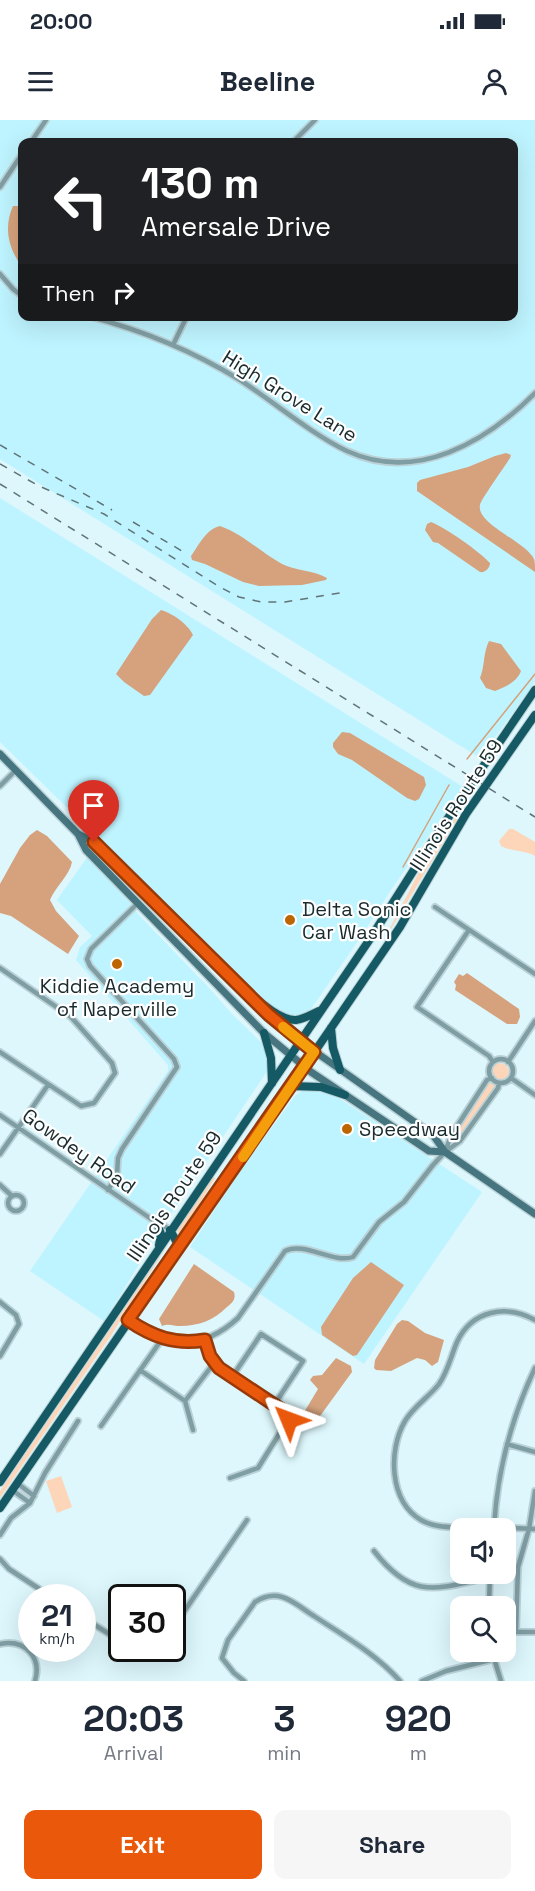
<!DOCTYPE html>
<style>
:root{--surface:#fff;--page:#f6f6f7;--text:#1f2937;--muted:#747a83;--accent:#ea580c}
body{margin:0;font-family:"Space Grotesk",sans-serif;background:var(--page);color:var(--text);height:100vh;display:flex;flex-direction:column;font-size:22px;white-space:nowrap}
*{box-sizing:border-box;margin:0}
p{font-size:20px;color:var(--muted)}
.icon{flex:none;width:33px;height:33px;fill:none;stroke:currentColor;stroke-width:2;stroke-linecap:round;stroke-linejoin:round}
.map{position:relative;height:1561px;overflow:hidden}
.side{display:flex;flex-direction:column;background:var(--surface);flex:1}
.side>*{flex:none}
.top-card{position:absolute;left:18px;top:18px;width:500px;height:183px;border-radius:12px;box-shadow:0 6px 24px #0002;background:#202124;color:#fff;overflow:hidden}
.buttons{position:absolute;left:450px;top:1398px;display:grid;gap:12px}
.buttons a{display:grid;place-items:center;width:66px;height:66px;border-radius:12px;background:var(--surface);box-shadow:0 6px 24px #0002;font-size:30px}
.speed{position:absolute;left:18px;top:1464px;display:flex;gap:12px;font-size:30px;font-weight:700;text-align:center}
.speed>*{display:grid;place-content:center;width:78px;height:78px;border-radius:50%;background:var(--surface);box-shadow:0 6px 24px #0002;line-height:1}
.speed small{font-size:15px;font-weight:400}
.speed .limit{border:3px solid #111;border-radius:9px;background:#fff;color:#111}
.pin{position:absolute;display:grid;place-items:center;width:51px;height:51px;color:#fff;margin:-62px -26px;border-radius:50% 50% 50% 0;rotate:-45deg;box-shadow:0 0 6px #0007}
.pin .icon{rotate:45deg}
.me{position:absolute;width:66px;margin:-33px;rotate:314deg;stroke-linejoin:round;filter:drop-shadow(0 0 4px #0008)}
.turn{display:flex;align-items:center;gap:21px;height:126px;padding:0 24px;font-size:27px}
.turn .icon{width:78px;height:78px;stroke-width:2.5}
.turn b{display:block;font-size:42px;line-height:51px}
.then{display:flex;align-items:center;height:57px;padding:0 24px;background:#0003;gap:12px;font-size:22px}
.eta{display:flex;justify-content:space-evenly;align-items:center;height:102px;text-align:center}
.eta b{font-size:36px;font-weight:800;line-height:42px}
.button{display:flex;gap:12px;margin-top:auto;padding:12px 24px}
.button a{flex:1;height:69px;border-radius:12px;background:var(--accent);color:#fff;font-size:24px;font-weight:800;line-height:69px;text-align:center}
.button a+a{background:var(--page);color:var(--text)}
.status{display:flex;justify-content:space-between;align-items:center;height:42px;padding:0 30px;background:var(--surface);direction:ltr}
.status svg{height:16px;fill:currentColor}
header{display:flex;justify-content:space-between;align-items:center;height:78px;padding:0 24px;background:var(--surface);font-size:27px;font-weight:800}
.map>svg:first-child{display:block}
.built{fill:#bef4ff;fill-rule:evenodd}
.green{fill:#fdd5b8}
.water{fill:#d5a27d}
.lines{fill:none;stroke-linecap:round;stroke-linejoin:round}
.stream{stroke:#d5a27d;stroke-width:1.5}
.minor-casing{stroke:#bad2d7;stroke-width:8}
.secondary-casing{stroke:#bad2d7;stroke-width:10}
.primary-casing{stroke:#bad2d7;stroke-width:10}
.minor{stroke:#7f9ea4;stroke-width:4.5}
.secondary{stroke:#46757f;stroke-width:7}
.primary{stroke:#145964;stroke-width:8}
.rail{stroke:#607478;stroke-width:1.5;stroke-dasharray:8 8;stroke-linecap:butt}
.route-casing{stroke:#983908;stroke-width:15}
.route{stroke:#ea580c;stroke-width:10}
.slow{stroke:#f59e0b;stroke-width:10}
.poi-dot{fill:#bd6500;stroke:#fff;stroke-width:2}
.labels{text-anchor:middle;dominant-baseline:central;stroke-width:4.5;stroke-linejoin:round;paint-order:stroke}
.street-label{font-size:20px;fill:#1a2b2e;stroke:#fff}
.poi-label{font-size:20px;fill:#1a2b2e;stroke:#fff;text-anchor:start}
</style>
<div class="status"><b>20:00</b><svg viewBox="0 0 49 12"><path d="M0 12V9h3v3zM5 12V6h3v6zM10 12V3h3v9zM15 12V0h3v12zM26 1h20v11H26zM47 4h2v5h-2z"/></svg></div>
<header><svg class="icon" aria-label="menu" viewBox="0 0 24 24"><path d="M4 6h16M4 12h16M4 18h16"/></svg>Beeline<svg class="icon" aria-label="person" viewBox="0 0 24 24"><circle cx="12" cy="8" r="4"/><path d="M4 21q1-7 8-7t8 7"/></svg></header>
<div class="map">
<svg width="535" height="1561" viewBox="0 0 535 1561">
<rect width="100%" height="100%" fill="#ddf7fc"/>
<!-- built -->
<path class="built" d="M0,0H535V562L480,638L0,339ZM22,22H513V196H22Z
M0,378L463,667L393,767L358,821L311,889L301,896L290,897L278,892L260,876L0,622Z
M88,736L127,779L139,795L210,869L231,893L264,925L267,930L268,950L168,1098L104,1201L30,1151L168,951V945L76,840L80,827L92,816L57,780Z
M313,968L334,975L482,1072L364,1244L190,1127L245,1044L295,976L304,970Z"/>
<!-- green -->
<path class="green" d="M457,695L459,696L391,809L390,808L419,752Z
M509,709H513L535,722V736C524,730 512,732 501,726L499,721Z
M491 952a9 9 0 1 1 18 0a9 9 0 1 1-18 0Z
M490,962L496,966V968L459,1017L457,1013Z
M213,1057L215,1058L180,1117L177,1110Z
M171,1120L112,1214L0,1378V1371Z
M61,1356L72,1387L57,1393L46,1361Z"/>
<!-- water -->
<path class="water" d="M13,86H17L22,89V147C9,129 3,108 13,86Z
M506,333L511,335L510,338C505,346 480,381 480,385C476,404 525,421 534,439C535,442 535,447 535,452L417,371V363L420,360L468,347L495,336Z
M431,402C446,408 479,431 490,443C490,448 485,453 480,452L438,423L433,422L425,410L427,404Z
M220,406C243,414 260,432 282,444C296,451 314,450 327,458L326,460L302,465L259,466L243,462L205,444L192,440L191,436C199,425 206,409 220,406Z
M161,490C172,493 188,504 193,515L150,575L144,576L124,562L116,554L152,499Z
M489,521L501,524L521,551C517,562 505,567 495,571L486,568L480,558C485,546 483,533 489,521Z
M342,612L350,613L424,657L426,665L419,679L415,681L407,678L352,640L338,634L333,627V623Z
M37,710L47,716L72,742C70,755 55,767 50,780L56,791L79,816L68,834L11,796L0,793V764L20,728L30,715Z
M467,853L519,889L520,897L517,904H507L455,870L456,865L454,862L459,854L463,856Z
M371,1142L404,1165L357,1235L353,1236L322,1215L321,1207L353,1158Z
M194,1144L234,1172C236,1179 233,1182 227,1187C214,1200 199,1206 180,1206C174,1206 168,1203 162,1206L159,1199Z
M402,1200L408,1201L425,1213L444,1220L438,1242L432,1246L425,1240L417,1238L391,1251L376,1250L374,1248L375,1240L397,1204Z
M336,1238L351,1246L352,1252L315,1303L303,1294L318,1269L310,1260L313,1256L322,1255Z"/>
<g class="lines">
<!-- stream -->
<path class="stream" d="M467,639L535,554
M403,747L449,665"/>
<defs>
<path id="minor" d="M31,22L46,0
M293,22L315,0
M0,67L22,34
M0,154L13,169L22,176
M88,196C141,210 193,231 240,260C274,282 310,313 347,331C417,363 486,322 535,273
M173,225L187,196
M0,666L16,650
M435,787L535,854
M469,810L417,887L489,936L493,942
M0,848L71,897L112,943L115,953L94,983L81,986L0,932
M489 951a12 12 0 1 1 24 0a12 12 0 1 1-24 0Z
M508,942L535,901
M511,958L535,975
M0,995L157,1103H160L170,1110
M445,1031L452,1014L487,960L492,958
M0,1034L48,965
M0,1065L12,1076
M108,1070L117,1055L118,1038L122,1029L177,947L174,939L90,846L87,839L91,829L137,784
M8 1083a8 8 0 1 1 16 0a8 8 0 1 1-16 0Z
M0,1182L16,1195L19,1204L0,1236
M128,1200C167,1227 201,1232 238,1198L285,1131C304,1121 333,1144 353,1137L379,1102L404,1082L433,1045L445,1032L460,1021L498,968L499,963
M205,1220L210,1236L219,1248L282,1290L289,1298L258,1348L230,1358
M140,1250L185,1281
M232,1257L261,1214L303,1241L274,1285
M101,1306L162,1219
M193,1310L185,1281L214,1243
M507,1324L535,1332
M17,1363L34,1376
M12,1370L30,1383
M535,1371L529,1409L518,1447L516,1512H535
M494,1407L535,1409
M466,1408C451,1407 435,1408 421,1400C389,1381 388,1330 405,1301C414,1286 429,1277 439,1264C448,1251 451,1236 457,1222C472,1190 506,1184 535,1200
M494,1408C497,1353 511,1299 535,1248
M0,1415L11,1398L30,1383L45,1353L78,1301
M374,1431C413,1481 436,1469 490,1457
M0,1439L9,1449L53,1478
M489,1486L490,1454
M82,1497L122,1522
M172,1509L247,1400
M0,1524C25,1519 42,1537 35,1561
M492,1532L501,1561
M244,1561L234,1553L222,1538L228,1520L255,1482C263,1477 272,1474 282,1477C293,1480 304,1490 314,1496C344,1516 376,1534 400,1561
M422,1561L446,1551L494,1539"/>
<path id="secondary" d="M0,634L78,714L86,730L264,913L311,952L429,1031L445,1032
M78,714L94,722L242,868
M258,884L300,921L433,1015L445,1032L535,1094"/>
<path id="primary" d="M239,865C252,875 279,901 296,900C304,899 312,894 319,891
M331,908L333,928L340,950
M264,913L271,938L272,963
M291,966L321,967L345,975
M157,1103L161,1114L159,1125
M170,1110L180,1128
M0,1362L370,819L429,726L535,570
M0,1388L331,908L400,807L466,694L535,595"/>
</defs>
<!-- minor casing -->
<use href="#minor" class="minor-casing"/>
<!-- secondary casing -->
<use href="#secondary" class="secondary-casing"/>
<!-- primary casing -->
<use href="#primary" class="primary-casing"/>
<!-- minor -->
<use href="#minor" class="minor"/>
<!-- secondary -->
<use href="#secondary" class="secondary"/>
<!-- primary -->
<use href="#primary" class="primary"/>
<!-- rail -->
<path class="rail" d="M0,325L112,390
M0,344L39,366L104,394L218,466L239,477L261,482H285L345,472
M0,364L535,697
M133,402L187,434"/>
</g>
<g class="lines">
<defs>
<path id="route" d="M94,722L269,895L314,932L128,1200C153,1217 175,1225 205,1220L210,1236L219,1248L282,1290L288,1295L289,1300"/>
</defs>
<!-- route casing -->
<use href="#route" class="route-casing"/>
<!-- route -->
<use href="#route" class="route"/>
<!-- slow -->
<path class="slow" d="M243,1037L314,932L283,907"/>
</g>
<!-- markers -->
<g class="poi-dot">
<circle cx="290" cy="800" r="6"/>
<circle cx="117" cy="844" r="6"/>
<circle cx="347" cy="1009" r="6"/>
</g>
<g class="labels">
<!-- street labels -->
<g class="street-label">
<text transform="translate(290 276) rotate(32)">High Grove Lane</text>
<text transform="translate(456 685) rotate(-57)">Illinois Route 59</text>
<text transform="translate(79 1031) rotate(35)">Gowdey Road</text>
<text transform="translate(174 1076) rotate(-56)">Illinois Route 59</text>
</g>
<!-- poi labels -->
<g class="poi-label">
<text x="302" y="789">Delta Sonic<tspan x="302" dy="23">Car Wash</tspan></text>
<text x="117" y="866" text-anchor="middle">Kiddie Academy<tspan x="117" dy="23">of Naperville</tspan></text>
<text x="359" y="1009">Speedway</text>
</g>
</g>
</svg>
<div class="buttons">
<a><svg class="icon" aria-label="sound" viewBox="0 0 24 24"><path d="M4 9h4l5-4v14l-5-4H4zM17 9q2 3 0 6"/></svg></a>
<a><svg class="icon" aria-label="search" viewBox="0 0 24 24"><circle cx="10" cy="10" r="6"/><path d="M15 15l6 6"/></svg></a>
</div>
<div class="speed"><div>21<small>km/h</small></div><div class="limit">30</div></div>
<div class="pin" style="left:94px;top:722px;background:#d93025"><svg class="icon" aria-label="arrive" viewBox="0 0 24 24"><path d="M6 21V4h12l-3 4 3 4H6"/></svg></div>
<svg class="me" style="left:289px;top:1300px" viewBox="-20 -20 40 40"><path d="M0-17L14 15 0 8-14 15z" fill="#ea580c" stroke="#fff" stroke-width="4"/></svg>
<div class="top-card">
<div class="turn"><svg class="icon" aria-label="left" viewBox="0 0 24 24"><path d="M17 20v-9H6M10 6l-5 5 5 5"/></svg><div><b>130 m</b>Amersale Drive</div></div>
<div class="then">Then<svg class="icon" aria-label="right" viewBox="0 0 24 24"><path d="M7 20v-9h11M14 6l5 5-5 5"/></svg></div>
</div>
</div>
<section class="side">
<div class="eta">
<div><b>20:03</b><p>Arrival</p></div>
<div><b>3</b><p>min</p></div>
<div><b>920</b><p>m</p></div>
</div>
<div class="button"><a>Exit</a><a>Share</a></div>
</section>
